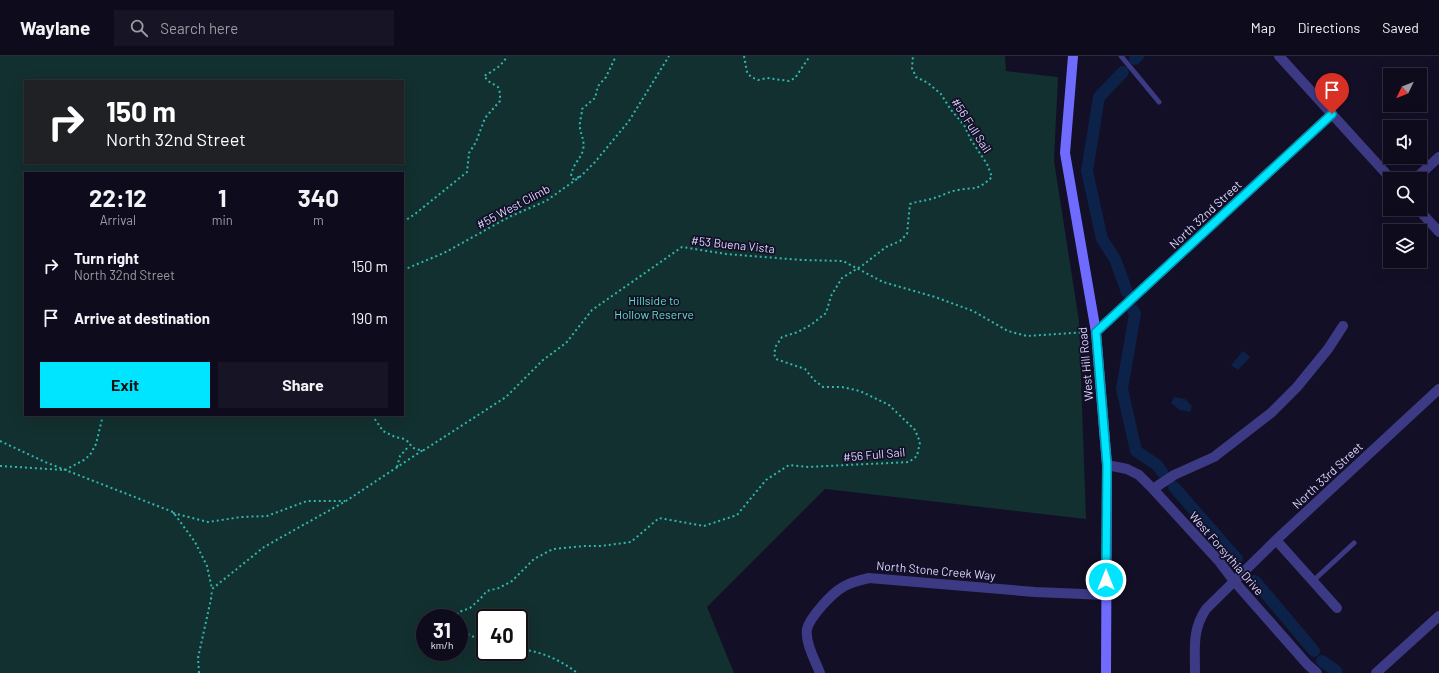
<!DOCTYPE html>
<style>
:root{--surface:#0e0b1c;--page:#171425;--text:#f1f3f6;--muted:#9b9ba3;--line:#2e2b3b;--accent:#00e5ff}
body{margin:0;font-family:Barlow,sans-serif;background:var(--page);color:var(--text);height:100vh;display:flex;flex-direction:column;font-size:15px;white-space:nowrap}
*{box-sizing:border-box;margin:0}
p{font-size:13px;color:var(--muted)}
.icon{flex:none;width:22px;height:22px;fill:none;stroke:currentColor;stroke-width:2;stroke-linecap:round;stroke-linejoin:round}
.map{position:relative;flex:1;overflow:hidden}
.side{position:absolute;left:24px;top:116px;width:380px;height:244px;display:flex;flex-direction:column;background:var(--surface);border-radius:0px;box-shadow:0 4px 16px #0002,0 0 0 1px var(--line)}
.side>*{flex:none}
.guide{position:absolute;left:24px;top:24px;width:380px;height:84px;border-radius:0px;box-shadow:0 4px 16px #0002,0 0 0 1px var(--line);background:#202124;color:#fff;overflow:hidden}
.needle{width:26px;rotate:227deg}
.buttons{position:absolute;left:1383px;top:12px;display:grid;gap:8px}
.buttons a{display:grid;place-items:center;width:44px;height:44px;border-radius:0px;background:var(--surface);box-shadow:0 4px 16px #0002,0 0 0 1px var(--line);font-size:20px}
.speed{position:absolute;left:416px;top:553px;display:flex;gap:8px;font-size:20px;font-weight:700;text-align:center}
.speed>*{display:grid;place-content:center;width:52px;height:52px;border-radius:50%;background:var(--surface);box-shadow:0 4px 16px #0002,0 0 0 1px var(--line);line-height:1}
.speed small{font-size:10px;font-weight:400}
.speed .limit{border:2px solid #111;border-radius:6px;background:#fff;color:#111}
.pin{position:absolute;display:grid;place-items:center;width:34px;height:34px;color:#fff;margin:-41px -17px;border-radius:50% 50% 50% 0;rotate:-45deg;box-shadow:0 0 4px #0007}
.pin .icon{rotate:45deg}
.me{position:absolute;width:44px;margin:-22px;rotate:0deg;stroke-linejoin:round;filter:drop-shadow(0 0 3px #0008)}
.turn{display:flex;align-items:center;gap:14px;height:84px;padding:0 16px;font-size:18px}
.turn .icon{width:52px;height:52px;stroke-width:2.5}
.turn b{display:block;font-size:28px;line-height:34px}
.eta{display:flex;justify-content:space-evenly;align-items:center;height:68px;text-align:center}
.eta b{font-size:24px;font-weight:700;line-height:28px}
.button{display:flex;gap:8px;margin-top:auto;padding:8px 16px}
.button a{flex:1;height:46px;border-radius:0px;background:var(--accent);color:#111;font-size:16px;font-weight:700;line-height:46px;text-align:center}
.button a+a{background:var(--page);color:var(--text)}
ul{padding:0;list-style:none}
li{display:flex;align-items:center;gap:12px;height:52px;padding:0 16px}
li div{flex:1}
li b{display:block;font-size:15px}
li em{font-style:normal}
header{display:flex;align-items:center;gap:24px;box-sizing:border-box;height:56px;padding:0 20px;background:var(--surface);border-bottom:1px solid var(--line)}
header strong{font-size:19px}
nav{display:flex;gap:22px;margin-inline-start:auto;font-size:14px}
.search{width:280px;height:36px;background:var(--page);display:flex;align-items:center;gap:10px;box-sizing:border-box;padding:0 14px;border-radius:0px;color:var(--muted);font-size:15px}
.map>svg:first-child{display:block}
.green{fill:#12302f;fill-rule:evenodd}
.water{fill:#0c2248}
.lines{fill:none;stroke-linecap:round;stroke-linejoin:round}
.canal{stroke:#0c2248;stroke-width:12}
.path{stroke:#2fb8b0;stroke-width:2;stroke-dasharray:2 3;stroke-linecap:butt}
.lane{stroke:#3d3a85;stroke-width:5}
.street{stroke:#3d3a85;stroke-width:10}
.secondary{stroke:#6f6bff;stroke-width:10}
.route-casing{stroke:#0095a6;stroke-width:10}
.route{stroke:#00e5ff;stroke-width:7}
.labels{text-anchor:middle;dominant-baseline:central;stroke-width:3.5;stroke-linejoin:round;paint-order:stroke}
.street-label{font-size:12px;fill:#d9d4ff;stroke:#130f26}
.park-label{font-size:12px;fill:#5fe0c0;stroke:#130f26}
</style>
<header>
<strong>Waylane</strong>
<div class="search"><svg class="icon" aria-label="search" viewBox="0 0 24 24"><circle cx="10" cy="10" r="6"/><path d="M15 15l6 6"/></svg>Search here</div>
<nav><a>Map</a><a>Directions</a><a>Saved</a></nav>
</header>
<div class="map">
<svg width="1439" height="617" viewBox="0 0 1439 617">
<rect width="100%" height="100%" fill="#130f26"/>
<!-- green -->
<path class="green" d="M0,0H1005L1006,15L1058,21L1054,105L1079,265L1086,463L825,433L707,551L734,617H0ZM25,25H403V107H25ZM25,117H403V359H25ZM425,562H459V596H425ZM485,562H519V596H485Z"/>
<!-- water -->
<path class="water" d="M1243,295L1250,301L1238,314L1231,309Z
M1174,341L1185,343L1192,350L1190,356L1180,354L1171,347Z"/>
<g class="lines">
<!-- canal -->
<path class="canal" d="M1135,3L1138,0
M1123,16L1099,41L1087,115L1102,183L1115,203L1127,236
M1133,254L1135,258L1122,333L1136,395L1157,409L1162,416
M1174,431L1237,503
M1255,525L1314,595
M1322,605L1336,615"/>
<!-- path -->
<path class="path" d="M744,0L747,16L751,21L758,24L767,22L789,25L795,22L810,0
M579,121L573,123L571,120C573,107 581,103 583,94C585,84 581,80 580,72C579,66 582,59 582,53L595,42L598,30L606,21L616,0
M403,166L415,158L467,116L469,97L476,86L485,62L500,45V37L498,31L488,25L484,20C493,15 503,9 507,0
M403,214L444,197L509,161L546,145L581,120L595,106L629,65L669,0
M372,359L383,375L395,381L405,383C413,390 411,394 424,394L506,341L543,304L566,287L592,254L682,191L726,198L802,204L843,205L883,226L935,241L973,255L1008,275L1027,280L1087,276
M0,385L45,406L173,456L195,486L207,510L212,533L264,491L346,445L423,394
M0,410L65,414L84,404L90,399L96,388L103,359
M397,411L400,400L409,390
M173,457L208,466L241,461L267,460L307,445H345
M453,562L459,556L470,552L480,543L487,535L499,532L512,525L534,503L553,493L585,490H601L631,486L659,462L704,470L737,459L766,424L789,409L808,411L909,406L917,400L920,386L915,374L889,349L860,335L842,331H823L814,324L805,313L776,303L774,298L776,290L782,281L798,276L812,268L826,257L831,240L842,222L863,209L886,191L900,185L907,178L910,148C918,145 926,145 934,142C942,140 950,135 958,134C976,131 977,135 992,121L987,108L971,84L964,69L951,54L941,38L928,27L916,21L912,12L913,0
M459,573L463,576L485,586
M519,593C540,595 561,604 577,617
M199,617L198,602L211,543L212,534"/>
<!-- lane -->
<path class="lane" d="M1121,0L1159,46
M1313,525L1354,487"/>
<!-- street -->
<path class="street" d="M1279,0L1391,123
M1415,123L1439,101
M1418,153L1439,176
M1096,276L1332,58
M1107,409L1127,413L1139,419L1153,433L1218,504L1234,525L1307,608L1317,617
M1153,433L1174,419L1214,401L1271,357L1297,331L1328,293L1343,270
M1276,484L1337,552
M820,617C815,604 805,587 807,573C810,561 832,537 843,531C851,526 860,524 869,522L1035,536L1106,539
M1195,617C1195,592 1192,574 1206,553L1276,484L1439,333
M1376,617L1439,560"/>
<!-- secondary -->
<path class="secondary" d="M1073,0L1065,97L1096,276L1107,409L1106,617"/>
</g>
<g class="lines">
<defs>
<path id="route" d="M1106,524L1107,409L1096,276L1332,58"/>
</defs>
<!-- route casing -->
<use href="#route" class="route-casing"/>
<!-- route -->
<use href="#route" class="route"/>
</g>
<g class="labels">
<!-- street labels -->
<g class="street-label">
<text transform="translate(972 69) rotate(57)">#56 Full Sail</text>
<text transform="translate(513 150) rotate(-28)">#55 West Climb</text>
<text transform="translate(1205 158) rotate(-43)">North 32nd Street</text>
<text transform="translate(733 188) rotate(6)">#53 Buena Vista</text>
<text transform="translate(1085 308) rotate(-95)">West Hill Road</text>
<text transform="translate(874 398) rotate(-5)">#56 Full Sail</text>
<text transform="translate(1327 419) rotate(-43)">North 33rd Street</text>
<text transform="translate(1227 497) rotate(49)">West Forsythia Drive</text>
<text transform="translate(936 514) rotate(5)">North Stone Creek Way</text>
</g>
<!-- park labels -->
<g class="park-label">
<text x="654" y="244">Hillside to<tspan x="654" dy="14">Hollow Reserve</tspan></text>
</g>
</g>
</svg>
<div class="buttons">
<a><svg class="needle" viewBox="-14 -14 28 28"><path d="M0-13l5 13h-10z" fill="#e53935"/><path d="M0 13l5-13h-10z" fill="#9b9ba3"/></svg></a>
<a><svg class="icon" aria-label="sound" viewBox="0 0 24 24"><path d="M4 9h4l5-4v14l-5-4H4zM17 9q2 3 0 6"/></svg></a>
<a><svg class="icon" aria-label="search" viewBox="0 0 24 24"><circle cx="10" cy="10" r="6"/><path d="M15 15l6 6"/></svg></a>
<a><svg class="icon" aria-label="layers" viewBox="0 0 24 24"><path d="M12 4l9 5-9 5-9-5zM3 14l9 5 9-5"/></svg></a>
</div>
<div class="speed"><div>31<small>km/h</small></div><div class="limit">40</div></div>
<div class="pin" style="left:1332px;top:58px;background:#d93025"><svg class="icon" aria-label="arrive" viewBox="0 0 24 24"><path d="M6 21V4h12l-3 4 3 4H6"/></svg></div>
<svg class="me" style="left:1106px;top:524px" viewBox="-20 -20 40 40"><circle r="17" fill="#00e5ff" stroke="#fff" stroke-width="3"/><path d="M0-11L8 9 0 5-8 9z" fill="#fff"/></svg>
<div class="guide">
<div class="turn"><svg class="icon" aria-label="right" viewBox="0 0 24 24"><path d="M7 20v-9h11M14 6l5 5-5 5"/></svg><div><b>150 m</b>North 32nd Street</div></div>
</div>
<section class="side">
<div class="eta">
<div><b>22:12</b><p>Arrival</p></div>
<div><b>1</b><p>min</p></div>
<div><b>340</b><p>m</p></div>
</div>
<ul>
<li><svg class="icon" aria-label="right" viewBox="0 0 24 24"><path d="M7 20v-9h11M14 6l5 5-5 5"/></svg><div><b>Turn right</b><p>North 32nd Street</p></div><em>150 m</em></li>
<li><svg class="icon" aria-label="arrive" viewBox="0 0 24 24"><path d="M6 21V4h12l-3 4 3 4H6"/></svg><div><b>Arrive at destination</b></div><em>190 m</em></li>
</ul>
<div class="button"><a>Exit</a><a>Share</a></div>
</section>
</div>
